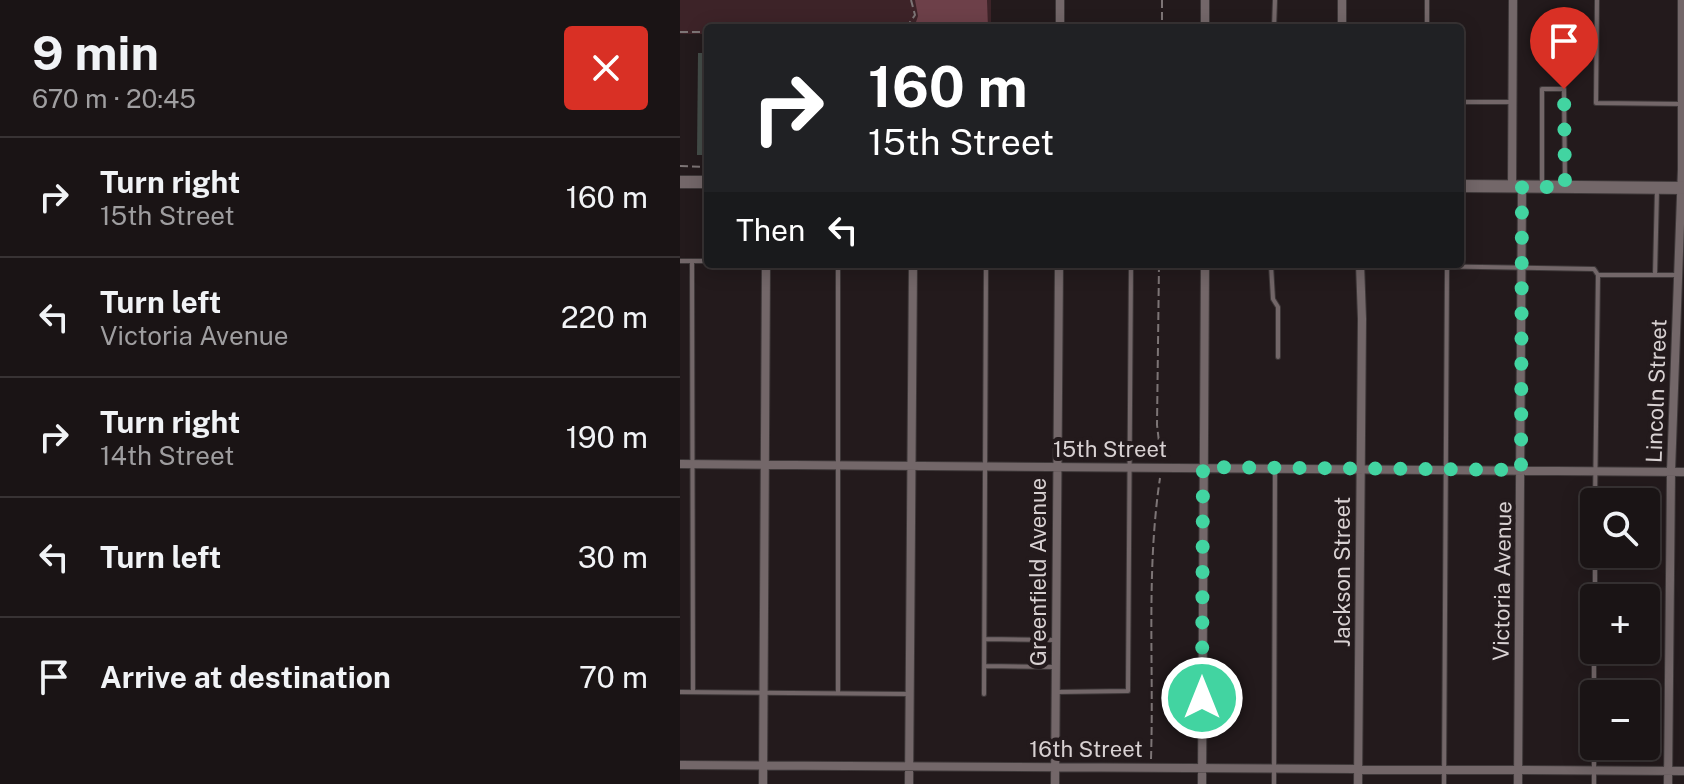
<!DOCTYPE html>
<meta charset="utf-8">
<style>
:root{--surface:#1a1415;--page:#231d1e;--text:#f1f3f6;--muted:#9f9ea0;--line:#383334}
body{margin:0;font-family:"Public Sans",sans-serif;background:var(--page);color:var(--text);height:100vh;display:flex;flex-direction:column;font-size:30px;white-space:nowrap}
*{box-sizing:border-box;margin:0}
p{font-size:26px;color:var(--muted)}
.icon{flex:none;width:44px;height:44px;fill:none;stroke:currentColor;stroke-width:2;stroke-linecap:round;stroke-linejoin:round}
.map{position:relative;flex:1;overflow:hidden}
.drawer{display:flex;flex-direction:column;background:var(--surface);width:680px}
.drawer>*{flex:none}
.top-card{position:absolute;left:24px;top:24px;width:760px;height:244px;border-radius:8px;box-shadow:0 4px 20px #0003,0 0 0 2px var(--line);background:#202124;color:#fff;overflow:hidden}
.controls{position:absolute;left:900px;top:488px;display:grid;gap:16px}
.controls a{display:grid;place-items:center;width:80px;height:80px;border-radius:8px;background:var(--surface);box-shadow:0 4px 20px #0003,0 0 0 2px var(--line);font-size:40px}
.pin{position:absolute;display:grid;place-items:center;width:68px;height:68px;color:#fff;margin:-82px -34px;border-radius:50% 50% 50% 0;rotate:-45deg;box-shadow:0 0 8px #0007}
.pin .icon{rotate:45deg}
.me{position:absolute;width:88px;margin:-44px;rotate:0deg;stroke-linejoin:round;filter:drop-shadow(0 0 6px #0008)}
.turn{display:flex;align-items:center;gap:28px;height:168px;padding:0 32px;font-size:36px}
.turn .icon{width:104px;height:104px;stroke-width:2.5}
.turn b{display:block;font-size:56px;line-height:68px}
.then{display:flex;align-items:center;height:76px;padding:0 32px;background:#0003;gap:16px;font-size:30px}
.round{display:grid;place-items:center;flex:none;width:84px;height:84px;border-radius:8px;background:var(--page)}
.head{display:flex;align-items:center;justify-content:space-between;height:136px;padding:0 32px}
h1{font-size:48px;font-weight:700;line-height:60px}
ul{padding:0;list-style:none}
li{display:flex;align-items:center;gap:24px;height:120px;padding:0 32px;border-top:2px solid var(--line)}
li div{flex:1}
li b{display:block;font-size:30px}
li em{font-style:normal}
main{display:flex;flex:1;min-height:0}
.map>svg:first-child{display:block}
.green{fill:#3d2328}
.forest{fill:#6d4049}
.building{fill:#454e4a}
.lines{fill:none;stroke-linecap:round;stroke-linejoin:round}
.lane-casing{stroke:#3d3738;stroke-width:6}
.street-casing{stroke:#3d3738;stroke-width:10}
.secondary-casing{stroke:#3d3738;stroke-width:14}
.path{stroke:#7d7576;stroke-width:2;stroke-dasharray:8 4;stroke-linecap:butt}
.lane{stroke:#736769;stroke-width:4}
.street{stroke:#736769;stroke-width:8}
.secondary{stroke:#736769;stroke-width:12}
.route{stroke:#42d4a1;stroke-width:14;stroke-dasharray:0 25.2}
.labels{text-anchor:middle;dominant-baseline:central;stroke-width:8;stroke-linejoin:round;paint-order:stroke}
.street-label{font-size:22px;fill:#d8d1d2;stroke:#231a1c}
</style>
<main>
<section class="drawer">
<div class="head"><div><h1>9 min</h1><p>670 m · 20:45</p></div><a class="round" style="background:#d93025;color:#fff"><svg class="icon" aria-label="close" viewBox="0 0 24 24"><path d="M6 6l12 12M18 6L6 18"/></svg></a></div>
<ul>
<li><svg class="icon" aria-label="right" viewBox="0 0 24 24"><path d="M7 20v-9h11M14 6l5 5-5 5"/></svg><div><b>Turn right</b><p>15th Street</p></div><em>160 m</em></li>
<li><svg class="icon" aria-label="left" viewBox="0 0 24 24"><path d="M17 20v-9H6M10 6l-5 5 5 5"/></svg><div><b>Turn left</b><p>Victoria Avenue</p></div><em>220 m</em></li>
<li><svg class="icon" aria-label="right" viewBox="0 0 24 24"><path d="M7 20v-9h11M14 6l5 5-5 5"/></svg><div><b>Turn right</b><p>14th Street</p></div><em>190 m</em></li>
<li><svg class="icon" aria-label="left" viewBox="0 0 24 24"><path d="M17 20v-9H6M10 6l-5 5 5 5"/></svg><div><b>Turn left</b></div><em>30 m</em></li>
<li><svg class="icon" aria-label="arrive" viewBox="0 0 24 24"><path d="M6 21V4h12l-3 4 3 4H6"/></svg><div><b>Arrive at destination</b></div><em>70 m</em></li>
</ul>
</section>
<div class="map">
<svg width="1004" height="784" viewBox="0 0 1004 784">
<rect width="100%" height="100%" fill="#231a1c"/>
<!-- green -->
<path class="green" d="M0,0H311V28H28V34H0Z"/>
<!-- forest -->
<path class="forest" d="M235,0H307L308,28H234L238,16Z"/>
<!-- building -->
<path class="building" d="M18,53H28V155H17Z"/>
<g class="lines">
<defs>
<path id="lane" d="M917,0L916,103L1002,104
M594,28L595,0
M747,28V0
M780,102H833
M862,185V89H884L885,186
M0,261H28
M12,261L13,692
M564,264L678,266
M591,265L593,299L598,307V357
M680,265L914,269L918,275L915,502
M918,275H998
M975,275L977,190
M915,598V554
M305,639L374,640
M305,666L374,667
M0,692L227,694
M377,692L448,691L451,264
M158,693V264
M304,694L306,264
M914,694V650
M594,784L595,470
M764,784L767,267
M914,784V746"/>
<path id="street" d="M380,28V0
M525,28V0
M662,28V0
M832,187L833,0
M0,464L1004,472
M0,765L1004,771
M83,784L86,264
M229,784L233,264
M375,784L379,264
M522,784L525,264
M678,784L682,319L680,264
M838,784L842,187
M988,784L991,471L1002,169V0"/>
<path id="secondary" d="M0,182H28
M780,186L1004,188"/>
</defs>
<!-- lane casing -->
<use href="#lane" class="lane-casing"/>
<!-- street casing -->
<use href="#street" class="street-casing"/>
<!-- secondary casing -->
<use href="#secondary" class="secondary-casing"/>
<!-- path -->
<path class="path" d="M482,0V28
M226,28L235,15L231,0
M0,32H28
M0,166L28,167
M479,264L477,425L481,459
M471,759C474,666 466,571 480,478"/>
<!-- lane -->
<use href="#lane" class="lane"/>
<!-- street -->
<use href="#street" class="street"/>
<!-- secondary -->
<use href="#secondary" class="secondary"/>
</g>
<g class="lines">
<!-- route -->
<path class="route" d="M522,698L523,467L841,470L842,187H885L884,89"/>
</g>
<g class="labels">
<!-- street labels -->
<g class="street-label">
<text transform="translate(976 391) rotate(-88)">Lincoln Street</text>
<text x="430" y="449">15th Street</text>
<text transform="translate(358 572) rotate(-90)">Greenfield Avenue</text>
<text transform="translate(662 572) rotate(-90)">Jackson Street</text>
<text transform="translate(822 581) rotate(-89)">Victoria Avenue</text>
<text x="406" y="749">16th Street</text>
</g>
</g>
</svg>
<div class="controls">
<a><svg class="icon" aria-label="search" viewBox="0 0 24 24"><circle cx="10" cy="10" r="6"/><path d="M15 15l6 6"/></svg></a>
<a>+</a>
<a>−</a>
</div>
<div class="pin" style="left:884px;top:89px;background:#d93025"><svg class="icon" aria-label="arrive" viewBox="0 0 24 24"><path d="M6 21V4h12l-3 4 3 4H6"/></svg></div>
<svg class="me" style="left:522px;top:698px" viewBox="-20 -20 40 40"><circle r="17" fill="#42d4a1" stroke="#fff" stroke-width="3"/><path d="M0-11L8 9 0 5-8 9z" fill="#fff"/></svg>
<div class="top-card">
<div class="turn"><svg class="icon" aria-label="right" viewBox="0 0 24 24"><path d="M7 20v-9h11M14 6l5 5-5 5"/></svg><div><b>160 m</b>15th Street</div></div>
<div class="then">Then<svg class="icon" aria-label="left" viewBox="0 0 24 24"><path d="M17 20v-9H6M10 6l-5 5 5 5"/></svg></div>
</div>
</div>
</main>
